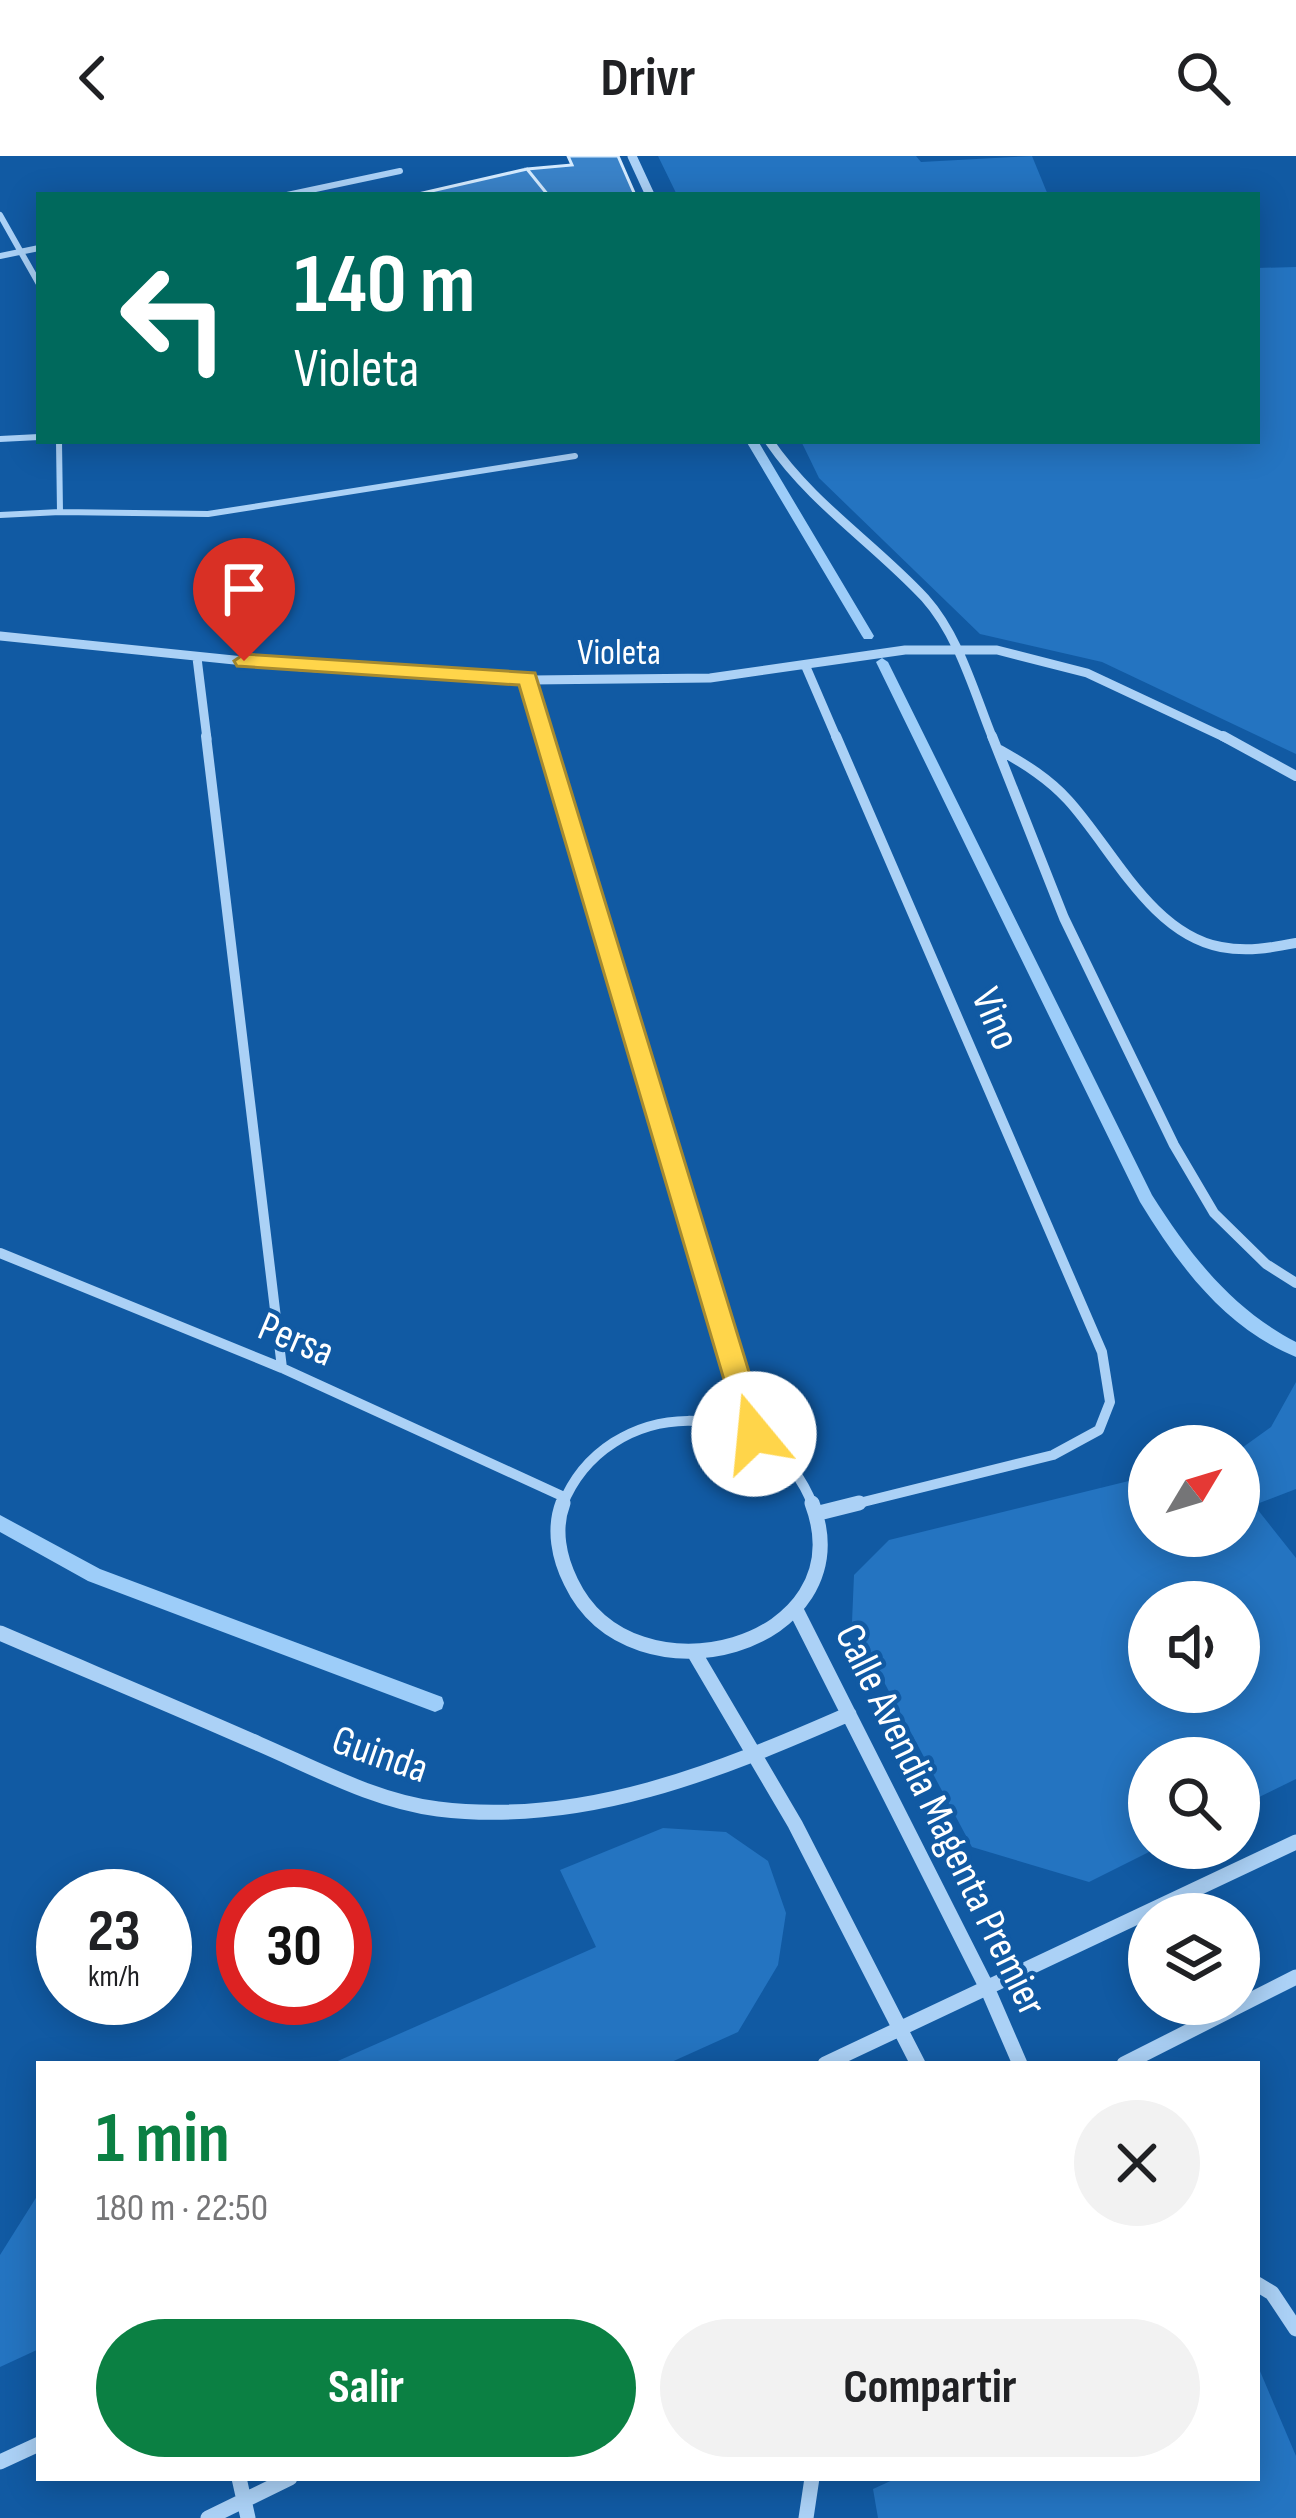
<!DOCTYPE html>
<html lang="es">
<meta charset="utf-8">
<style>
:root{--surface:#fff;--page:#f2f2f2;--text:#202124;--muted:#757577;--accent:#0b8043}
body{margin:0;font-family:"Sofia Sans Condensed",sans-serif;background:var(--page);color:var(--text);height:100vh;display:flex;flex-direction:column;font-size:45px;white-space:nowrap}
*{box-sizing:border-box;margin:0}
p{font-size:39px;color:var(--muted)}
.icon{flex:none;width:66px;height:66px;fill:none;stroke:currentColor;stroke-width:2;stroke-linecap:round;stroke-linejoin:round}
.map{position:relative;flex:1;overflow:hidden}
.panel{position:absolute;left:36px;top:1905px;width:1224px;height:420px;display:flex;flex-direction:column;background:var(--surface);border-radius:0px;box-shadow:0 6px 30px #0003}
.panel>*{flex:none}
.banner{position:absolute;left:36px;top:36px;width:1224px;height:252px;border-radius:0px;box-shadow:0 6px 30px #0003;background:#00695c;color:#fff;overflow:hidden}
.needle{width:78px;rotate:52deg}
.fabs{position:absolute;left:1128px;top:1269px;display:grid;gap:24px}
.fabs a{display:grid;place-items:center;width:132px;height:132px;border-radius:50%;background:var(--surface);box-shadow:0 6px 30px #0003;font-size:60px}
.speed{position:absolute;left:36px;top:1713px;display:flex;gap:24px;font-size:60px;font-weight:700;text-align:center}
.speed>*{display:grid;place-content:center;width:156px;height:156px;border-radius:50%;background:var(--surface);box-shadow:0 6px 30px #0003;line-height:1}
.speed small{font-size:30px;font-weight:400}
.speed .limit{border:18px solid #d22;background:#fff;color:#111}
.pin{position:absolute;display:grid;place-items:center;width:102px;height:102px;color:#fff;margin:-123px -51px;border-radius:50% 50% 50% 0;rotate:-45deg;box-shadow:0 0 12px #0007}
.pin .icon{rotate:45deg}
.me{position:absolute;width:132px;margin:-66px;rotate:343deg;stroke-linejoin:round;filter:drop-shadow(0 0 9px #0008)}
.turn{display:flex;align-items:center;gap:42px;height:252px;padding:0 60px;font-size:54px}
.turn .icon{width:156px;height:156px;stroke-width:2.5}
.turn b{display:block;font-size:84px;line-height:102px}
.round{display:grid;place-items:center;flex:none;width:126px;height:126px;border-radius:63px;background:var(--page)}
.headline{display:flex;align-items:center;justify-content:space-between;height:204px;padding:0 60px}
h1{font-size:72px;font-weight:700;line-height:90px;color:var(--accent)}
.button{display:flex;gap:24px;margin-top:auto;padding:24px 60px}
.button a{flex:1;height:138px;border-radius:72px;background:var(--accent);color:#fff;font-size:48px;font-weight:700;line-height:138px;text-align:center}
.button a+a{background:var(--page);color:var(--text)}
header{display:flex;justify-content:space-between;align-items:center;height:156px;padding:0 60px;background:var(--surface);font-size:54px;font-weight:700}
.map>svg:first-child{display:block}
.green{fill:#2474c1;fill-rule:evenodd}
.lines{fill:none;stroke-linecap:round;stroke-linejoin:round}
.stream{fill:#9dcdf9;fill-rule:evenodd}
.building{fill:#3a83c9;stroke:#d4eafe;stroke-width:3}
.service{stroke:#abd1f6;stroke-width:6}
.minor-far2{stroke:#abd1f6;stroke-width:9}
.minor-far1{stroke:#abd1f6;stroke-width:10}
.minor{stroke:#abd1f6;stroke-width:15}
.route{fill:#ffd54a;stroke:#a68a30;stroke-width:3}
.labels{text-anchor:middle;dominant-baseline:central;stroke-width:9;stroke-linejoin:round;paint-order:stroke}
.far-street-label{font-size:36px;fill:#fff;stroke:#115aa3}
.street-label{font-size:42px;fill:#fff;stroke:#115aa3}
</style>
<header><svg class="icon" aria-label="back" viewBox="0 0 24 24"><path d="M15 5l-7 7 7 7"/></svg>Drivr<svg class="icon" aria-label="search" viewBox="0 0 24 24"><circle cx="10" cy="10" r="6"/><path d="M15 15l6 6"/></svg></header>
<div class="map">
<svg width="1296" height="2362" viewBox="0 0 1296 2362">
<rect width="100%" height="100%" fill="#115aa3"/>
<!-- green -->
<path class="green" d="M658,0H916L921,6L1032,0L1048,39H677Z
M1296,111V598L1102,506L980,478L819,322L801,285H1257V112Z
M1296,1226V1333L1254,1349L1296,1402V1623L1239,1651V1602H1149V1692H1157L1089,1726L972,1691L852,1466L854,1419L889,1384L1149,1320V1380H1239V1294L1271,1271ZM1239,1446V1536H1149V1446Z
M663,1672L726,1676L768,1705L786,1757L778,1809L738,1876L667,1908H331L596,1791L560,1714Z
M39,2037V2193L0,2211V2099Z
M1257,2208L1296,2300V2362H878L873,2333L897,2322H1257Z"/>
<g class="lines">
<!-- stream -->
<path class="stream" d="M746,285H758L874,480L872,483H864L862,480Z
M882,502L888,506L1152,1039C1190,1099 1232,1153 1296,1186V1201C1225,1172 1179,1110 1140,1046L876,506Z
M0,1359L100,1413L442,1541L444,1547L442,1553L435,1556L88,1425L0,1376Z"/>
</g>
<!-- building -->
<path class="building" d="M568,0H618L635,39H548L527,13L572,9Z
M527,13L548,39H414Z"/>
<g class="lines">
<!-- service -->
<path class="service" d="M287,39L400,15
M0,59L39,128
M0,100L39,92
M0,283L39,281
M60,356L208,358L575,300
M0,359L60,356L59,285"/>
<!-- minor-far2 -->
<path class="minor-far2" d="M632,0L650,39
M769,285C812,348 874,387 925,442C959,480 974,536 993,583
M0,480L303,511L532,524L710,522L905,494H997L1087,517L1228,583
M197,502L207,583
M806,511L837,583
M528,522L546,583"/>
<!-- minor-far1 -->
<path class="minor-far1" d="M206,580L282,1212
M545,580L754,1278
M836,580L1102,1196L1110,1246L1099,1274L1053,1299L847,1350
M992,580L1064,762L1174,989L1214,1057L1266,1108L1296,1127
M1223,580L1296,620
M1000,594C1025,608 1049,623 1068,644C1112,692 1151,778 1221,791C1247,796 1270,792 1296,787
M0,1097L282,1212L562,1340
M562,1350C606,1238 770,1235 813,1350"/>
<!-- minor -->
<path class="minor" d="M563,1347C553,1373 559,1402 571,1426C632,1554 866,1491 812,1347
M819,1357L859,1347
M795,1452L988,1834L1020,1908
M0,1477C86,1514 173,1550 259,1588C317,1613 375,1645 438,1653C583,1671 719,1615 849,1558
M695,1498L795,1668L918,1908
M825,1908L1296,1686
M1124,1908L1296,1821
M1257,2128L1272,2137L1296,2173
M0,2306L39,2288
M239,2322L248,2362
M208,2362L290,2322
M806,2362L812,2322"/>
</g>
<!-- route -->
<path class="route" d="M244,498L535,517L768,1278L764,1287H744L740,1278L519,529L237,510L234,505Z"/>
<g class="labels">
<!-- far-street labels -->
<g class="far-street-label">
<text x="619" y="497">Violeta</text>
</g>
<!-- street labels -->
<g class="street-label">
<text transform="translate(995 863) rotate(67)">Vino</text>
<text transform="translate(296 1184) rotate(23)">Persa</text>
<text transform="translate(380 1599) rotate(19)">Guinda</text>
<text transform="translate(940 1664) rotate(64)">Calle Avendia Magenta Premier</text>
</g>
</g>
</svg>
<div class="fabs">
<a><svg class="needle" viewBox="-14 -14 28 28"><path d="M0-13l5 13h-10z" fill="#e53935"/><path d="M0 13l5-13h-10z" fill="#757577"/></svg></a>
<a><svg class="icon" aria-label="sound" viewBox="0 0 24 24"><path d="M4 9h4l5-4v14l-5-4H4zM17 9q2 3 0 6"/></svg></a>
<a><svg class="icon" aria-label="search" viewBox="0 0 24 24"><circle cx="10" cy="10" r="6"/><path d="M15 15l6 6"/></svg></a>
<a><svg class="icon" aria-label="layers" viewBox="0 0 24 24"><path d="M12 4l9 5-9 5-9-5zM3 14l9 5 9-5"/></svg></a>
</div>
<div class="speed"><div>23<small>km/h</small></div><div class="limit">30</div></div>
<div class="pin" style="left:244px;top:505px;background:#d93025"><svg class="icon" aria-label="arrive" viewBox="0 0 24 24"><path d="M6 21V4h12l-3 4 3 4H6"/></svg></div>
<svg class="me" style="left:754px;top:1278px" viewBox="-20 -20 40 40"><circle r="19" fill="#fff"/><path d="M0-13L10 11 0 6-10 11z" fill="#ffd54a"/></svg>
<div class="banner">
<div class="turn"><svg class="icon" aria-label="left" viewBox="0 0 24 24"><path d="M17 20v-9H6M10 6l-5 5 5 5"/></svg><div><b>140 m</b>Violeta</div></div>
</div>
<section class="panel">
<div class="headline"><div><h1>1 min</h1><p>180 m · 22:50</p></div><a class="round"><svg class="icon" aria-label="close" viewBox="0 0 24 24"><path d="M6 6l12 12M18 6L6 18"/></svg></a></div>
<div class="button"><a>Salir</a><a>Compartir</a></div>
</section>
</div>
